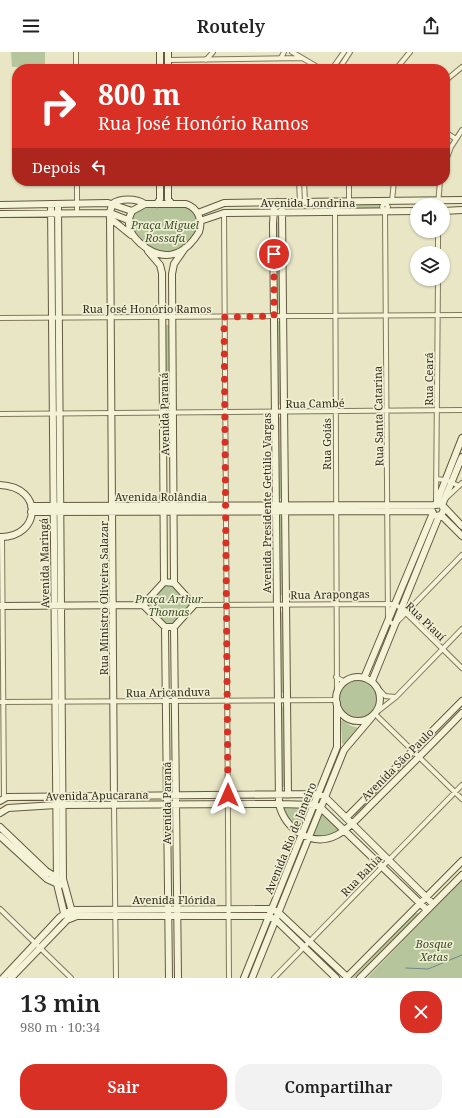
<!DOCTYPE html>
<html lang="pt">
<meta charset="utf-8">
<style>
:root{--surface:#fff;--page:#f2f2f2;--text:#222;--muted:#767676;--accent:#d93025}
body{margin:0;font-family:"Noto Serif",serif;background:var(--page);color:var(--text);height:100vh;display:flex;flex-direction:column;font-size:15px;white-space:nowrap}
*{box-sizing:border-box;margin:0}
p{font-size:13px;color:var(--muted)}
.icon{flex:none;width:22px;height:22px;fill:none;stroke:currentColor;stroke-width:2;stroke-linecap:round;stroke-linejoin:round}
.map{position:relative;height:926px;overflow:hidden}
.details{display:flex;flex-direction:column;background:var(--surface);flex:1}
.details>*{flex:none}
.hud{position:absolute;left:12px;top:12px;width:438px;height:122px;border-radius:16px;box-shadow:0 1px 3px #0004;background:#d93025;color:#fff;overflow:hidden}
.tools{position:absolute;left:410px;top:146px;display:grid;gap:8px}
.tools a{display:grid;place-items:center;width:40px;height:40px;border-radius:50%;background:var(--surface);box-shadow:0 1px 3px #0004;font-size:20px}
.pin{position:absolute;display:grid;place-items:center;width:34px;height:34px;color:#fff;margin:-17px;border:2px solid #fff;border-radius:50%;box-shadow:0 1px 4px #0007}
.me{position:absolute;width:44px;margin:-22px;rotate:0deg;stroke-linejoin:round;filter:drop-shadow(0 0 3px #0008)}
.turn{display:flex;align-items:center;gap:14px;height:84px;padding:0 20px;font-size:18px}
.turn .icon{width:52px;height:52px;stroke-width:2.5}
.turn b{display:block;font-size:28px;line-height:34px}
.then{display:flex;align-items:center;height:38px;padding:0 20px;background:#0003;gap:8px;font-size:15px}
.round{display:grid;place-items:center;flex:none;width:42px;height:42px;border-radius:16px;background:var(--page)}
.overview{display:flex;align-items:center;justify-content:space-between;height:68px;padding:0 20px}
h1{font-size:24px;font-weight:600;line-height:30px}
.primary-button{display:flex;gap:8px;margin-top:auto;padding:8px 20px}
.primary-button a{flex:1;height:46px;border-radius:16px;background:var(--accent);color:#fff;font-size:16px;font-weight:600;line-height:46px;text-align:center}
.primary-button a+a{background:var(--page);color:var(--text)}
header{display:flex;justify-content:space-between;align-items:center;height:52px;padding:0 20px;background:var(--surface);font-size:18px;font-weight:600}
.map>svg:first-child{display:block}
.green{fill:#b6c59b}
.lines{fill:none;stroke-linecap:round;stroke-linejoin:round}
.stream{stroke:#6e8988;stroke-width:1}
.street-casing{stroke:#81785d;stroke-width:6}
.secondary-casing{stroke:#635a41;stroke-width:8}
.street{stroke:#f4f2d7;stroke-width:4}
.secondary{stroke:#f4f2d7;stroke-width:6}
.route{stroke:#d93025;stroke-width:7;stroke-dasharray:0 12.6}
.labels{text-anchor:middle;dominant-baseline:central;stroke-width:3.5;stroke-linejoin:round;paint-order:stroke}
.street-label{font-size:11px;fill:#332d1f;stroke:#f0efd4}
.park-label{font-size:11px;font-style:italic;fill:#3b4d29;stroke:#f0efd4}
</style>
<header><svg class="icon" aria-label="menu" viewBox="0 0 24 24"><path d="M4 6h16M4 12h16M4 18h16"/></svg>Routely<svg class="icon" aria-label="share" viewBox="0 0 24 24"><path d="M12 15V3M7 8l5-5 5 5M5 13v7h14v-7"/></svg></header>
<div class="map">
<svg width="462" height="926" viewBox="0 0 462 926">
<rect width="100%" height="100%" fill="#e8e6c5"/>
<!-- green -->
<path class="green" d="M11,0H45V14L12,15Z
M342,152H379L381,155L379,156H342L340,153Z
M148,155C160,155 177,152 188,156C218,169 177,212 154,200C148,196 143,190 137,186C130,180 130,169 135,161Z
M277,170L280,171L281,256L277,258Z
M278,269L281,270V351L279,353L277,351Z
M165,273H170L171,352L166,353Z
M280,365L282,446L279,447L277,367Z
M280,464L282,465L283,542L280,544Z
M164,530L174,531L194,553L174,575H165L143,553Z
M282,560L285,639L282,641L280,561Z
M338 647a21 21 0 1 1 42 0a21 21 0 1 1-42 0Z
M283,654L285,735H282L281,656Z
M343,668L351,674L359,676L345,693L342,691L341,669Z
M410,706L412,709L356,765L354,763Z
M284,755H310L301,778L288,766Z
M321,759L341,779L326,784L312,783Z
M462,828V926H367Z
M415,861H418L419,863L357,926H352Z"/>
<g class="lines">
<!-- stream -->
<path class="stream" d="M406,916L428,917L462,903"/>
<defs>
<path id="street" d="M76,0V17
M292,0L321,17
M281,6L284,0
M168,8L302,6
M206,8L213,0
M332,17L344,0
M339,17L350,0
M396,17L410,0
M445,29L462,15
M445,80L456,87
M445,111L451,95L462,78
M299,129L300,149
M304,129L305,149
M335,149L338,156L335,159L332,154Z
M349,149V129
M385,149L388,155L385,159L388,568L394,573L462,503
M385,149L382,155L385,159
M392,149L394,129
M438,153L440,129
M335,159L337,644
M77,160V129
M224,161L229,926
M438,201V179
M0,266L462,263
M0,362L462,358
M436,427L446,428L459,434
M446,446L462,431
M436,449L438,227
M2,485L4,746
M194,553L394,552L401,556L462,616
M336,625L345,630
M376,634L385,644L395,645
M0,650L336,648
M377,660L396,645L462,577
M375,662L462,747
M114,752L116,926
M0,857L71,926
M274,926L462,733"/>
<path id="secondary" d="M168,0V17
M160,17V0
M168,129V147L171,151
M278,150L274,156L273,172L279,752C285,777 312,796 337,783C352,775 364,759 376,748C405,719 434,690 462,661
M51,152L57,832L64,861L69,864H77
M58,152L63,827L72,860L67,868
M145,152H186C198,156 203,168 199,180C184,205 162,211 140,191C130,182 125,172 132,159Z
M157,152L160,147V129
M0,153L108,151L132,159
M282,159L288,743
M443,159L462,158
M198,161L224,151L462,148
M0,162L110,161L128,168
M110,166L131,183
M200,169L224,161L417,159
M148,199L160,213L162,221L164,530
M0,433C45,435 40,486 0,485
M442,453L462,405
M31,454L436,453
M433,454L436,452L462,386
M444,455L462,474
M31,460L432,459
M441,463L462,484
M436,464L441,463L444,458L442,453L436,452
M164,530L174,531L194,553L174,575H165L143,553Z
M174,531L172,222L174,212L185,196
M0,554L143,553
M165,575L169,926
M174,575L178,926
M336 647a22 22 0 1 1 44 0a22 22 0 1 1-44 0Z
M364,626L433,461
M372,629L439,464
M0,749L7,745L319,742L325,745L433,852
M114,752L110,161L112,152C120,146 136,146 145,152
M0,761L8,756L56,753L279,752L315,753L321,756L427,858
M346,766L462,649
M0,775L46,819L59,827
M0,784L47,827L60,833
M3,926L60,865L71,858L272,857L279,861L348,926
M11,926L67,868L77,864H269L276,868L336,926
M244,926L337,695V651
M252,926L344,698L372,665
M346,926L462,809
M360,926L462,823"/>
</defs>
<!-- street casing -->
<use href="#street" class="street-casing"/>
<!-- secondary casing -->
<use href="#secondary" class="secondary-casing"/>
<!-- street -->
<use href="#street" class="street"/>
<!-- secondary -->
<use href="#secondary" class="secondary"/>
</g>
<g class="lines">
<!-- route -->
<path class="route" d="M228,743L224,265L274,264V202"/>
</g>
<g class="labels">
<!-- street labels -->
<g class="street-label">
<text x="308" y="150">Avenida Londrina</text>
<text x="147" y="256">Rua José Honório Ramos</text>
<text transform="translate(428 327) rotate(-90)">Rua Ceará</text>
<text transform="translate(315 351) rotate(-1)">Rua Cambé</text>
<text transform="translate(164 362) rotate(-91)">Avenida Paraná</text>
<text transform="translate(378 364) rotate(-91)">Rua Santa Catarina</text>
<text transform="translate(326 392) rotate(-90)">Rua Goiás</text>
<text x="161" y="444">Avenida Rolândia</text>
<text transform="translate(266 451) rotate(-90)">Avenida Presidente Getúlio Vargas</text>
<text transform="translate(44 511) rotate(-91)">Avenida Maringá</text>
<text transform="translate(330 542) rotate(-1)">Rua Arapongas</text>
<text transform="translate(103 546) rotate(-90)">Rua Ministro Oliveira Salazar</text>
<text transform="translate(426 569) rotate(44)">Rua Piauí</text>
<text transform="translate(168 640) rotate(-1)">Rua Aricanduva</text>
<text transform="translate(397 712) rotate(-45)">Avenida São Paulo</text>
<text transform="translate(97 743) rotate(-1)">Avenida Apucarana</text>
<text transform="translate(166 751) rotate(-90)">Avenida Paraná</text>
<text transform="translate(290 786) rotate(-68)">Avenida Rio de Janeiro</text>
<text transform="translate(361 823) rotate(-46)">Rua Bahia</text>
<text x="174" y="847">Avenida Flórida</text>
</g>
<!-- park labels -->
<g class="park-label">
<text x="165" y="172">Praça Miguel<tspan x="165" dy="13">Rossafa</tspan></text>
<text x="169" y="546">Praça Arthur<tspan x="169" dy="13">Thomas</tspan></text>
<text x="434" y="891">Bosque<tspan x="434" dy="13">Xetas</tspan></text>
</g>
</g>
</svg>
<div class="tools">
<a><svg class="icon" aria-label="sound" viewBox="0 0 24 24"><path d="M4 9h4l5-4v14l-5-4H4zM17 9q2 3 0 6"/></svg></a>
<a><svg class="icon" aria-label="layers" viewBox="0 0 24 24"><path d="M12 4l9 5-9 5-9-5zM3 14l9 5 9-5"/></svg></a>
</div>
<div class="pin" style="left:274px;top:202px;background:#d93025"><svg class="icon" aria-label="arrive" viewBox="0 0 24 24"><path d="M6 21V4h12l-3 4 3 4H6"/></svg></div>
<svg class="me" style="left:228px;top:743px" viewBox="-20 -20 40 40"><path d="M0-17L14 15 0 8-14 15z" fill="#d93025" stroke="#fff" stroke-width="4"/></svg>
<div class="hud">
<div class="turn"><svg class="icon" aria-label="right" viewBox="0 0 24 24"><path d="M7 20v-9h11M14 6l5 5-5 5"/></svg><div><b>800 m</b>Rua José Honório Ramos</div></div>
<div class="then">Depois<svg class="icon" aria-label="left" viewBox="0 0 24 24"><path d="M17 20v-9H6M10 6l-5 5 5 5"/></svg></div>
</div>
</div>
<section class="details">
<div class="overview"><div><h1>13 min</h1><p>980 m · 10:34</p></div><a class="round" style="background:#d93025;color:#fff"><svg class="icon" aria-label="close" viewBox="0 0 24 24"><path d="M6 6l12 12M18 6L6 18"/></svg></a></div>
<div class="primary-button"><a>Sair</a><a>Compartilhar</a></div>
</section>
